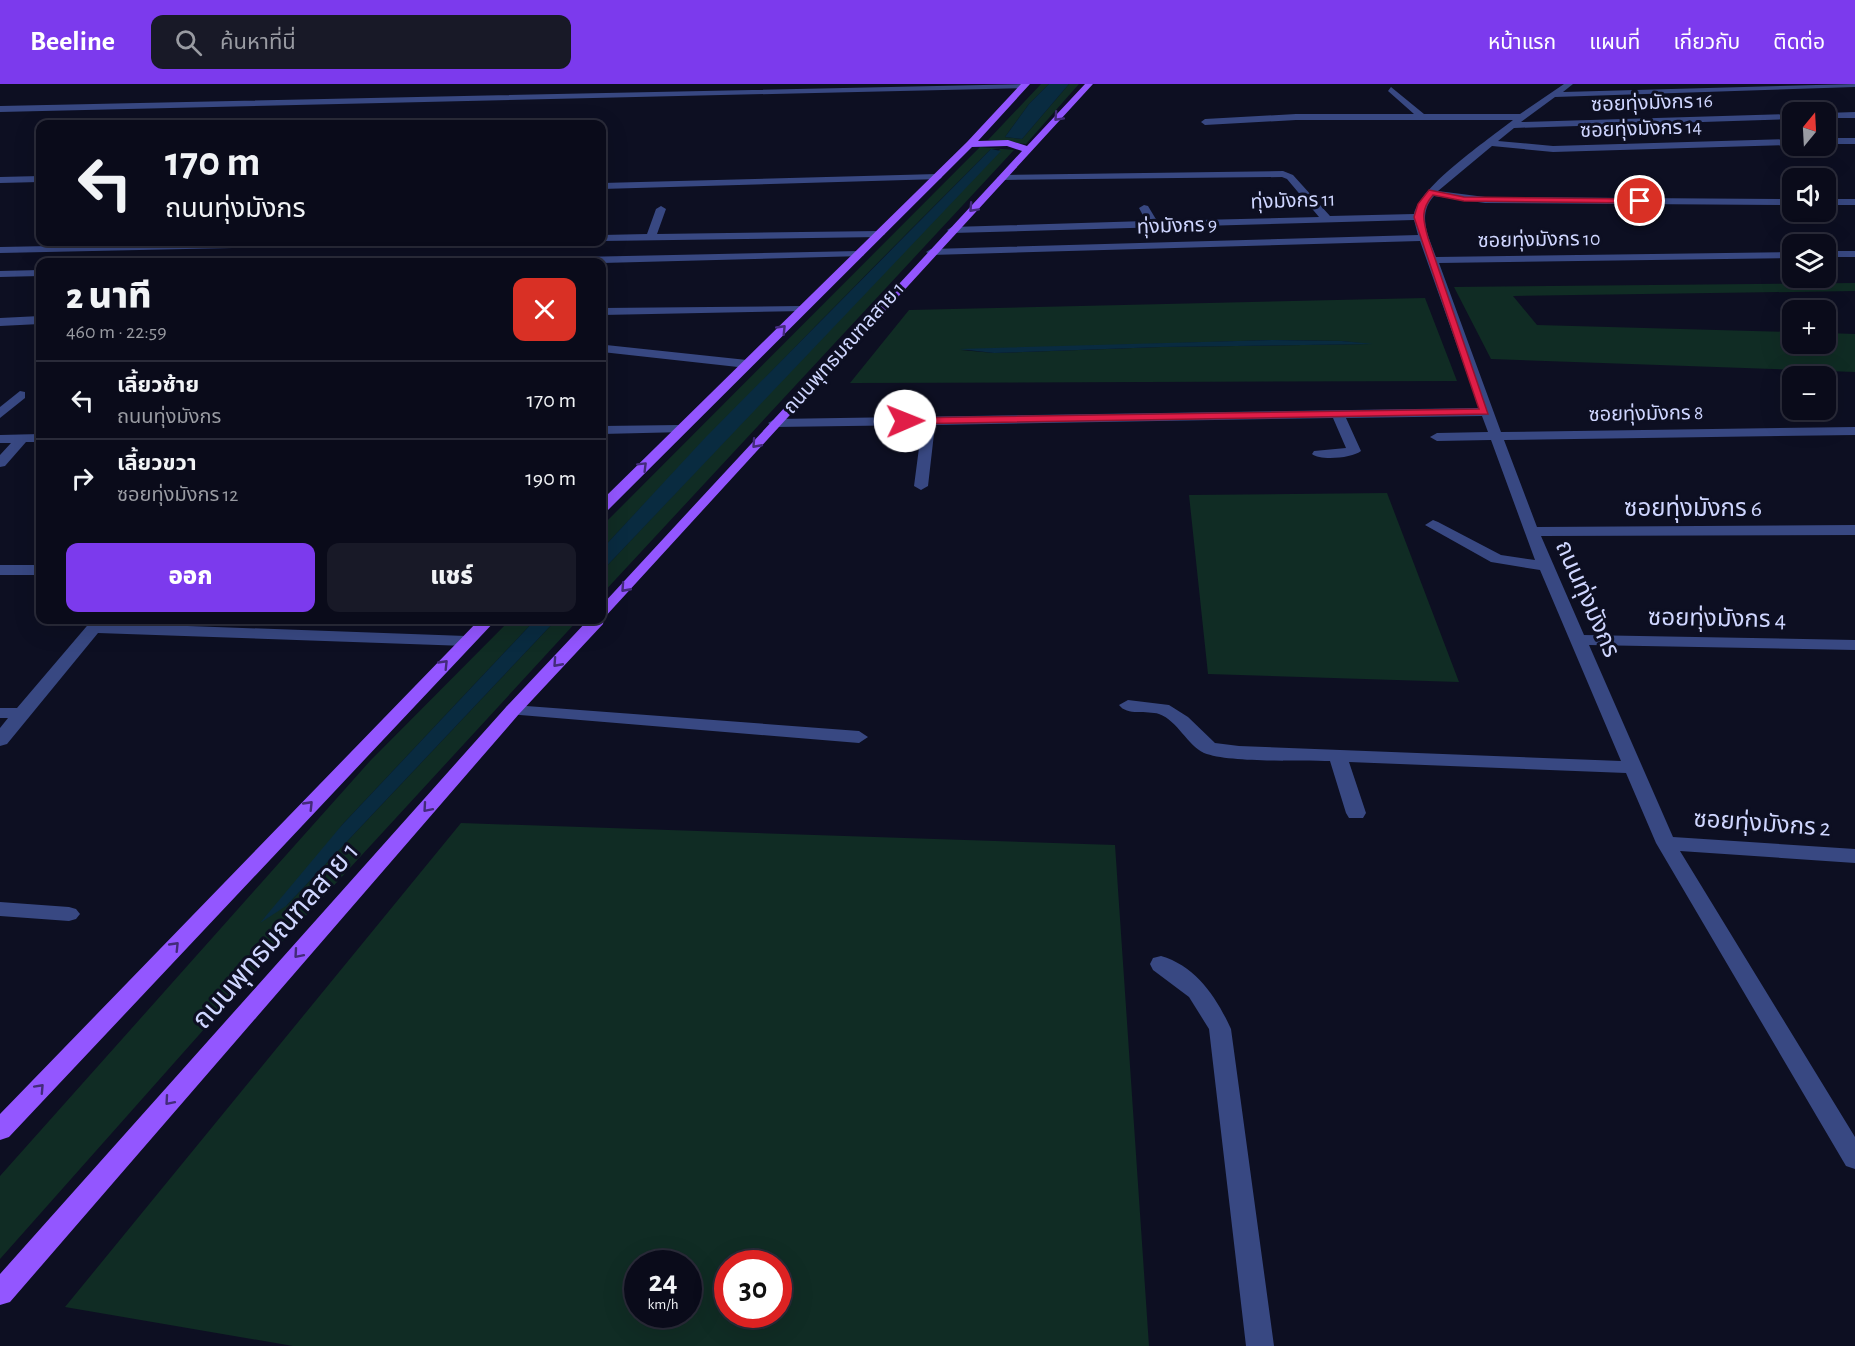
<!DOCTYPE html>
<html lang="th">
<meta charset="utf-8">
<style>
:root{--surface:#0a0b1a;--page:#181927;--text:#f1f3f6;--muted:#999ba2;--line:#2a2b39;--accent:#7c3aed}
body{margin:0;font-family:"Alegreya Sans","Noto Sans Thai",sans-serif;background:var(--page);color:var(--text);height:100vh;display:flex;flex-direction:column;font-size:22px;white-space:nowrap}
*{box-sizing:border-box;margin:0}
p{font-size:20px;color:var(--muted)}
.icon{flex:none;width:33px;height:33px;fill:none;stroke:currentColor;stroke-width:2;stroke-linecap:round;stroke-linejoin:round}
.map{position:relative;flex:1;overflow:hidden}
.drawer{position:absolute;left:36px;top:174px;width:570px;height:366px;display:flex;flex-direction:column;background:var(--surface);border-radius:12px;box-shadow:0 6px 24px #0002,0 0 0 2px var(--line)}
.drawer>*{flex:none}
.banner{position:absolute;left:36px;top:36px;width:570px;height:126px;border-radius:12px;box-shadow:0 6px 24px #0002,0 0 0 2px var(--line);background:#0a0b1a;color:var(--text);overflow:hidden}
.needle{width:39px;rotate:18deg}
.buttons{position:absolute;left:1782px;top:18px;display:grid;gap:12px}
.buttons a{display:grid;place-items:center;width:54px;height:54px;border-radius:12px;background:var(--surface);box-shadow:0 6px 24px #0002,0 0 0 2px var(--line);font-size:30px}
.speed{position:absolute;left:624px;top:1166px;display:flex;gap:12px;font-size:30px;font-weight:700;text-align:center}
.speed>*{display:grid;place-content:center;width:78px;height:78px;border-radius:50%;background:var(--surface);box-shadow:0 6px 24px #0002,0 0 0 2px var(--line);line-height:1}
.speed small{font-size:15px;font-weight:400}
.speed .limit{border:9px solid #d22;background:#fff;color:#111}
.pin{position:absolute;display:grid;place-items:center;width:51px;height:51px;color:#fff;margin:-26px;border:3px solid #fff;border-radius:50%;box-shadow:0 2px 6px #0007}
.me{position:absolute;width:66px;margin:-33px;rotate:89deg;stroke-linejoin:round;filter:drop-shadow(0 0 4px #0008)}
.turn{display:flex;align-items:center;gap:21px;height:126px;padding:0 30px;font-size:27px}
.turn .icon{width:78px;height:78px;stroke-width:2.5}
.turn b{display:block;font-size:42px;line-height:51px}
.round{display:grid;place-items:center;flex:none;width:63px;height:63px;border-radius:12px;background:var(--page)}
.headline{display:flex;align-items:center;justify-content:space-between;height:102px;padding:0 30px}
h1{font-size:36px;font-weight:800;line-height:45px}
.primary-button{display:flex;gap:12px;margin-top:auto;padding:12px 30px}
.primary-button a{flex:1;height:69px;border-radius:12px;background:var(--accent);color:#fff;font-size:24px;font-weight:800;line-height:69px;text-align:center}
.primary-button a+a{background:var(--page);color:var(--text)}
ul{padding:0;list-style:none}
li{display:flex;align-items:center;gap:18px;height:78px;padding:0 30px;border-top:2px solid var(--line)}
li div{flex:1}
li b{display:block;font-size:22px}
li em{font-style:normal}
header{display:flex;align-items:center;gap:36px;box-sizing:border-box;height:84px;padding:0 30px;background:var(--accent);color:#fff}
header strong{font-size:28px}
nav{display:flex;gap:33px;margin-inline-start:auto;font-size:21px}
.search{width:420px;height:54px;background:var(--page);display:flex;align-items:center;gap:15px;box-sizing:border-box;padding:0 21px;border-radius:12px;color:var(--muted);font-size:22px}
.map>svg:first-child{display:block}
.green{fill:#102c24;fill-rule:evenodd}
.water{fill:#092b40}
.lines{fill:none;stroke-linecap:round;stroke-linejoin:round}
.minor{fill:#384882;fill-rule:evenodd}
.major{fill:#9356ff;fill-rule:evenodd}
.oneway{stroke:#432b7a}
.route{fill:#e11d48;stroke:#92132f;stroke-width:1.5}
.labels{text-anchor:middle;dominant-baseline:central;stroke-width:6;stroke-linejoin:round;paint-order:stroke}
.far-street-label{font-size:20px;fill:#cfd6ff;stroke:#0d0f22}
.street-label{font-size:24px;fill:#cfd6ff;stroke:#0d0f22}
.near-street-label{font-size:28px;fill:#cfd6ff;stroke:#0d0f22}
</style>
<header>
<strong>Beeline</strong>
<div class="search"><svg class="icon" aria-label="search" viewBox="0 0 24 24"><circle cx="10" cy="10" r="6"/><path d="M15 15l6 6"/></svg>ค้นหาที่นี่</div>
<nav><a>หน้าแรก</a><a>แผนที่</a><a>เกี่ยวกับ</a><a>ติดต่อ</a></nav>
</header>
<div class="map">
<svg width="1855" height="1262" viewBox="0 0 1855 1262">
<rect width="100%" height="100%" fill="#0d0f22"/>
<!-- green -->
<path class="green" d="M1041,0H1049L1029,20L1005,53L1022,55L1069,0H1079L1026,60L988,56Z
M980,63L1014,66L602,510V487L1000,65H991C859,197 729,329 602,465V442Z
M1855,199V207L1513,212L1537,241L1792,248V260H1826V249L1855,250V288L1491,275L1454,203Z
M1425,214L1457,297L850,299L909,226ZM1273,256L1342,257L1368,260L1161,263L994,269L961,266Z
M1387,409L1459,598L1208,590L1189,411Z
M510,536H535L342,741L286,822L556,536H578L269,872L0,1175V1092L370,677Z
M461,739L1115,761L1149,1262H293L65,1223ZM638,1179H688V1230H638ZM728,1179H778V1230H728Z"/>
<!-- water -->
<path class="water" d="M1049,0H1069L1022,55L1005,53L1029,20Z
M991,65L1001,67L602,487V465L704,355Z
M1273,256L1342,257L1373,260L1161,263L994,269L959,265Z
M535,536H556L286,822L260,839L342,741Z"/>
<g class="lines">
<!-- minor -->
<path class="minor" d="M1027,0L1024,4L0,28V22Z
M1564,0H1573L1563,8L1855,0V3L1555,13L1521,38L1792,30V35L1514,44L1498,57L1553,62L1792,55V61L1553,68L1492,62L1438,107L1485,113L1792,115V121L1485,119L1434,112C1417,131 1428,151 1436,173L1792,168V174L1439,179L1501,348L1855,343V351L1504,356L1537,443L1855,441V451L1541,452L1584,551L1855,556V566L1589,561L1673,753L1855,765V779L1680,767L1855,1053V1085L1846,1082L1656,759L1626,689L1349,678L1366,729L1363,734H1349L1346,729L1330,677C1301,676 1229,679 1204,669C1187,661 1178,637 1159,630C1147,626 1127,632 1119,621L1128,616L1169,621L1188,633L1215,659L1239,662L1621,677L1540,486L1491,478L1425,441L1433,436L1438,438L1501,471L1535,476L1491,356L1437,357L1430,353L1437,349L1488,348L1482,332L1346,334L1361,367C1353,374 1320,377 1312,370L1314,367L1346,364L1333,334L935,341L928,402L921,406L914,402L922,341L775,343L768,339L775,335L1479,324L1420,157L931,171L926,168L931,165L1418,151L1414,136L952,149L947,146L952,143L1146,137L1139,124L1144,121L1148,122L1157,137L1319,133L1287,95L1282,93L999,96L997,94L1002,91L1283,87L1293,91L1330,132L1414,130C1421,101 1488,56 1513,36H1296L1205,41L1201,38L1205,35L1296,30H1414L1388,7L1391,3L1424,30H1520Z
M1855,28V34H1826V29Z
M1826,54H1855V60H1826Z
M937,90L942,93L940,95L602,105V99Z
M40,92V98L0,99V93Z
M1826,115H1855V121H1826Z
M661,122L666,125L657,150L880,147L885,150L880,153L602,157V151L647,150L656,125Z
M253,158H386L381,161L0,169V163Z
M859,167L864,170L863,172L602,179L483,178L488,175Z
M1826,167H1855V173H1826Z
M40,186V192L0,193V187Z
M802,222L806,223V227L602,231V224Z
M40,232V240L0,242V234Z
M606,261L747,276L753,280L747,284L602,268V263Z
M20,307L25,308V314L0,334V323Z
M680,341L685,342V348L602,350V342Z
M40,350V358H26L5,382L0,383V371L11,359H0V351Z
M0,481H40V491H0Z
M92,536H108L106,539L466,552L474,557L466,562L98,549L7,660L0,662V644L8,634H0V624H17Z
M513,621L859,647L868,653L859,659L507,630L504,626L507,622Z
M0,818L69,823L76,825L80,830L76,835L69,837L0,832Z
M1161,872C1196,882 1217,914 1231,945L1274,1262H1246L1209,945L1189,913L1153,886L1150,880L1153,874Z"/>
<!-- major -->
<path class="major" d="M1021,0H1030L978,57L1008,56L1027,62L1085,0H1093L604,534L603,540L519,630L10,1218L0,1221V1190L507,622L588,536H602V521L1022,67L1007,62L972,63L607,427L602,428V416L967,58Z
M479,536H496L9,1053L0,1056V1030Z"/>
</g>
<!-- one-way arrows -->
<defs><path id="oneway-chevron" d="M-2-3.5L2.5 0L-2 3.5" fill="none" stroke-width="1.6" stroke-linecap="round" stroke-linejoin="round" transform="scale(1.5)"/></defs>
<g class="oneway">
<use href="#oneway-chevron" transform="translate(1058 33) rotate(133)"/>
<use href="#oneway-chevron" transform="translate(973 124) rotate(133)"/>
<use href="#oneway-chevron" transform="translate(782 245) rotate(-46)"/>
<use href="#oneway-chevron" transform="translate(756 360) rotate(132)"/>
<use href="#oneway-chevron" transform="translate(643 382) rotate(-45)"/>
<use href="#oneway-chevron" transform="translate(625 504) rotate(132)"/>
<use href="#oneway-chevron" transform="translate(557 579) rotate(132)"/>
<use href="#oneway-chevron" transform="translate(444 580) rotate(-46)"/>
<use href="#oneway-chevron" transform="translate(309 721) rotate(-46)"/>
<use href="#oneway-chevron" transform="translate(427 724) rotate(131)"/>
<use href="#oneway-chevron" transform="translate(175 862) rotate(-46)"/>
<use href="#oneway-chevron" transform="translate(298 870) rotate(131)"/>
<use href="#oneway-chevron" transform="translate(40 1004) rotate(-47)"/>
<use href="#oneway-chevron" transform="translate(169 1017) rotate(131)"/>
</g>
<!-- route -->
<path class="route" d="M1429,106L1464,113L1640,115L1644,117L1640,119L1464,117L1433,111C1420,126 1423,136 1428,154L1488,330L905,340L900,337L905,334L1479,325L1414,133L1418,120Z"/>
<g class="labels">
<!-- far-street labels -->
<g class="far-street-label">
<text transform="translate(1652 19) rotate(-2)">ซอยทุ่งมังกร 16</text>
<text transform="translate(1641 45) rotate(-2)">ซอยทุ่งมังกร 14</text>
<text transform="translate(1293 117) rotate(-2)">ทุ่งมังกร 11</text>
<text transform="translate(1177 142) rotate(-2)">ทุ่งมังกร 9</text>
<text transform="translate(1539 156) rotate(-1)">ซอยทุ่งมังกร 10</text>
<text transform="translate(844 264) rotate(-48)">ถนนพุทธมณฑลสาย 1</text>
<text transform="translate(1646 330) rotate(-1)">ซอยทุ่งมังกร 8</text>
</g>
<!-- street labels -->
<g class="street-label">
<text x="1693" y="425">ซอยทุ่งมังกร 6</text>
<text transform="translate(1587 515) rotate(66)">ถนนทุ่งมังกร</text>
<text transform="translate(1717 535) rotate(1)">ซอยทุ่งมังกร 4</text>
<text transform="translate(1762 740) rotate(4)">ซอยทุ่งมังกร 2</text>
</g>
<!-- near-street labels -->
<g class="near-street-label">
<text transform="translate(276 852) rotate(-49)">ถนนพุทธมณฑลสาย 1</text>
</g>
</g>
</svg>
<div class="buttons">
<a><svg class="needle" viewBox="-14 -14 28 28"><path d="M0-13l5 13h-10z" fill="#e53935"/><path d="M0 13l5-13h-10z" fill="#999ba2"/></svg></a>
<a><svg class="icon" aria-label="sound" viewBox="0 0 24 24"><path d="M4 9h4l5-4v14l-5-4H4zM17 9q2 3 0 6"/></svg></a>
<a><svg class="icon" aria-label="layers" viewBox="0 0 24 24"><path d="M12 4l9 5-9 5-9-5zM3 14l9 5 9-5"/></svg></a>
<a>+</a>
<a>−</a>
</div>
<div class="speed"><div>24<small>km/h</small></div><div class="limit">30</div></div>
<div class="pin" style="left:1640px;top:117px;background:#d93025"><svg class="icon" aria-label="arrive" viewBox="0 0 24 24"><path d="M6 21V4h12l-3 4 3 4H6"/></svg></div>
<svg class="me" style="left:905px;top:337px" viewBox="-20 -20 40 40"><circle r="19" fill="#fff"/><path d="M0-13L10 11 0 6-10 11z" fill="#e11d48"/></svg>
<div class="banner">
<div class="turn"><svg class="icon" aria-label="left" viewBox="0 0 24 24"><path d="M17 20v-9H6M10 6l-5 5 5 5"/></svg><div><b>170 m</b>ถนนทุ่งมังกร</div></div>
</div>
<section class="drawer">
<div class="headline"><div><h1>2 นาที</h1><p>460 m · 22:59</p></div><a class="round" style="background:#d93025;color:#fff"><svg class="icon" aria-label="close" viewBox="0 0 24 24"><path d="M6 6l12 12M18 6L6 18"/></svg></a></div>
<ul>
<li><svg class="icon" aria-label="left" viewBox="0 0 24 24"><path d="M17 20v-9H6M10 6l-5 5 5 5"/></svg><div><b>เลี้ยวซ้าย</b><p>ถนนทุ่งมังกร</p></div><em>170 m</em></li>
<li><svg class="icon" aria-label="right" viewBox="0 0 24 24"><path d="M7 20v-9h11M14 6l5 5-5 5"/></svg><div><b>เลี้ยวขวา</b><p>ซอยทุ่งมังกร 12</p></div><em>190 m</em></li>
</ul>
<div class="primary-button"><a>ออก</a><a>แชร์</a></div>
</section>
</div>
